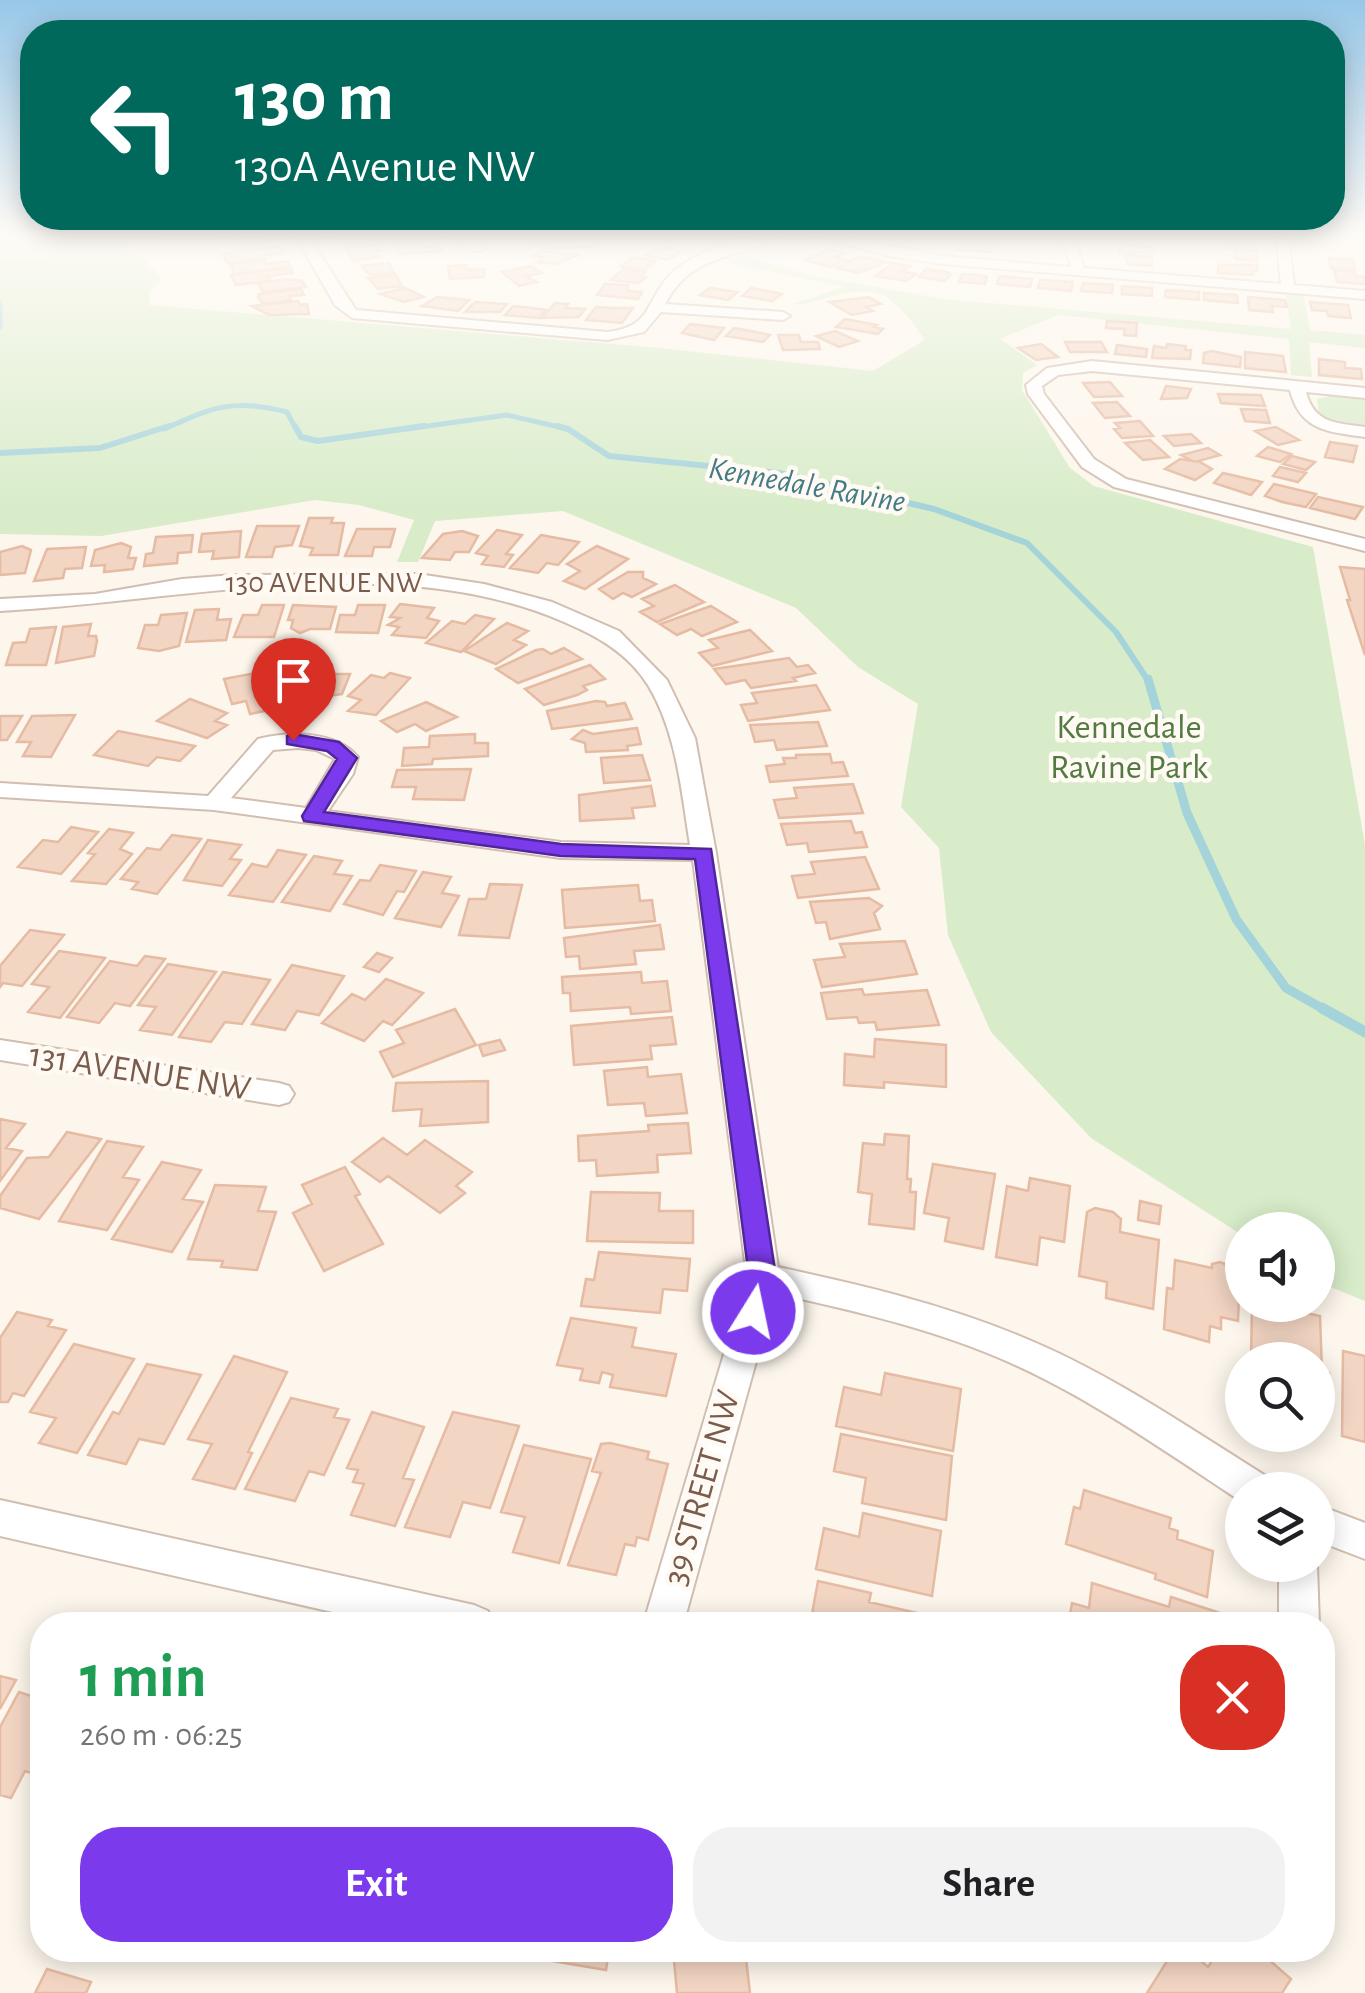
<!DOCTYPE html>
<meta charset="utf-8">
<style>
:root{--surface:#fff;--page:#f2f2f2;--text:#202124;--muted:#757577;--accent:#7c3aed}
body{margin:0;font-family:"Alegreya Sans",sans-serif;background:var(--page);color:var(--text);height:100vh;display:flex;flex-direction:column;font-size:38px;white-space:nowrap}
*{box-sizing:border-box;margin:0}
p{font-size:32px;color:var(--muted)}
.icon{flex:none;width:55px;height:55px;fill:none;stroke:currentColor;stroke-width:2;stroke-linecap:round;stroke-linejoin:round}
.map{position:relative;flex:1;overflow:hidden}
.drawer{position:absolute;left:30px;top:1612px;width:1305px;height:350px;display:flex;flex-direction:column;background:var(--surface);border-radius:40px;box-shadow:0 5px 25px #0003}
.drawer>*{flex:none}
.top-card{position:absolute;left:20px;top:20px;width:1325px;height:210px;border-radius:40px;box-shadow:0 5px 25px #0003;background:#00695c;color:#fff;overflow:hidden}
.controls{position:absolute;left:1225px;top:1212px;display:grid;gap:20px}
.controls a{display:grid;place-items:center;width:110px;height:110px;border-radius:50%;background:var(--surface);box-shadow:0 5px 25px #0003;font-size:50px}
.pin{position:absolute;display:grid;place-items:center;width:85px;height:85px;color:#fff;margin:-102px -42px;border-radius:50% 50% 50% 0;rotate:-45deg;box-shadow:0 0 10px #0007}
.pin .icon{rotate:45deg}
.me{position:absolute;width:110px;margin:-55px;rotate:10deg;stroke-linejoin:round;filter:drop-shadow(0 0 8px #0008)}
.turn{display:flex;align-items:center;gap:35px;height:210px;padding:0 50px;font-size:45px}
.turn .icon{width:130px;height:130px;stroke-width:2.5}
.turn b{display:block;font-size:70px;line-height:85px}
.round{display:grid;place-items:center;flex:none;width:105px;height:105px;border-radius:40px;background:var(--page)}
.head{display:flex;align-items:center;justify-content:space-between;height:170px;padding:0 50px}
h1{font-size:60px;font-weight:700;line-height:75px;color:#1e9e55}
.cta{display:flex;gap:20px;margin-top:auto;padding:20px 50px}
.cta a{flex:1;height:115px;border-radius:40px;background:var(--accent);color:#fff;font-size:40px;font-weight:700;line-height:115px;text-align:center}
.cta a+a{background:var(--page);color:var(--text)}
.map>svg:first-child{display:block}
.green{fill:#d8ecc9}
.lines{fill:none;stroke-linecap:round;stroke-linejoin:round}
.stream-far3{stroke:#a5d3da;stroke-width:5}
.stream-far2{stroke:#a5d3da;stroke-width:6}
.stream-far1{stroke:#a5d3da;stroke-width:9}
.stream{stroke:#a5d3da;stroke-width:11}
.building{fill:#f3d5c3;stroke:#e6bba3;stroke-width:2.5}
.minor-casing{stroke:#d1beb0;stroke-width:4}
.minor{fill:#fff;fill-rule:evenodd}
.route{fill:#7c3aed;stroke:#51269a;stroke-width:2.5}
.labels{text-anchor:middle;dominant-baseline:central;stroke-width:9;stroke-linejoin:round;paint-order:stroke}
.far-street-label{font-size:30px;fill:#7a5c4d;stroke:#fffaf3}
.far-water-label{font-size:32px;font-style:italic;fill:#437c86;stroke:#fffaf3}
.park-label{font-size:35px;fill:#537a41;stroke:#fffaf3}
.street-label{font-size:35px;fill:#7a5c4d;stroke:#fffaf3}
</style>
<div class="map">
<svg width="1365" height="1993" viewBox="0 0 1365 1993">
<rect width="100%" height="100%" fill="#fdf6ec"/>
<!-- green -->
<path class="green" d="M0,233H171L120,247V251L143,258L162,279L150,291L149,305L659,348L873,371L925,340C883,278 869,286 801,305L793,304L845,287L725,262L740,255L809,275L943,299L1291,329L1285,292L1303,293L1310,330L1365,335V348L1309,342L1312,377L1291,375L1289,339L1058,315L1000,339L1037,365L1023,373L1022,390L1070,468L1094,486L1313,547L1365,845V1301L1318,1282V1230H1242V1235L1091,1138L991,1032L948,935L939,848L901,807L918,704L858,667L796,608L563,511L435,521L418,562H397L414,520L359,505L315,500L101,536L0,534Z
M1334,395L1365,398V427L1328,419L1319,413L1317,399Z"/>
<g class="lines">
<!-- stream-far3 -->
<path class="stream-far3" d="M0,303V327
M164,429C213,407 233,398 287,412L296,429
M406,429L507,415L568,429"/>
<!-- stream-far2 -->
<path class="stream-far2" d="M295,426L301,437L318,441L424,426
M557,426L568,429L609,456L779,473L934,509L1027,543L1116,632L1149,682
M0,453L100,448L169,426"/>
<!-- stream-far1 -->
<path class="stream-far1" d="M1148,679L1187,813L1236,919L1286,988L1327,1011"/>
<!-- stream -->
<path class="stream" d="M1322,1008L1365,1032"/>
</g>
<!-- building -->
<path class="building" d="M1333,233L1358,235L1361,244L1336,243Z
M219,234L276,233V234L220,242Z
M265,239L278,241L281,246L243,251L240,242Z
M577,239H592L597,246L540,250L533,243Z
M1228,239L1250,241V245H1257L1258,251L1228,248Z
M419,241L423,247L439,245L443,251L400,254L394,243Z
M963,242L994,245L990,252L958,250Z
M1123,244L1154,248V253H1119Z
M378,245L382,251L371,252L379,257L353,261L345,246Z
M281,247L284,253L263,255L265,259L227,263L223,254Z
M664,247L681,251L668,260L646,255Z
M831,249L845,253L835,257L846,260L831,267L805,260Z
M1234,250L1257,251V261L1235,259Z
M541,251L578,255L556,264L537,262L543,257L534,256Z
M1125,255L1152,257V266L1128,265Z
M635,257L656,261L644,270L620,266Z
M858,257L868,258L887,262L858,273L837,268Z
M1329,258L1353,260L1355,270L1331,268Z
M266,260L267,264L288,261L291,267L234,274L230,264Z
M389,263L394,273L370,275L361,266Z
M892,263L910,266L902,271L916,274L906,281L875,276Z
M466,265V269L484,270V277L450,279L448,266Z
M1218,265H1257V271H1252L1253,275L1218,273Z
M531,266L542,273L526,276L537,282L519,286L502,272Z
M291,268L293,273L268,276L271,281L236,285L231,275Z
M623,269L645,272L640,276L646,277L639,283L611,280Z
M926,269L943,271L951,274L945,281L919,277Z
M1334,270L1355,272L1356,276L1365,277V284L1337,282Z
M962,274L979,275L987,277L985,284L959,282Z
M396,275L402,286L378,289L368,278Z
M999,276L1032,279L1030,287L997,284Z
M288,279L302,281L306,287L263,292L258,283Z
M1040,280L1073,282L1071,291L1038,288Z
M1083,283L1113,285L1112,293L1081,291Z
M605,284L628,285V291L642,292L638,299L597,295Z
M1122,286L1152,288V296L1122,294Z
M405,288L424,297L404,302L380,294Z
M710,288L738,292L728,300L700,295Z
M751,288L782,294L772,301L742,296Z
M301,289L304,295L289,296L291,300L286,301L263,304L258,297L259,294Z
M1166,290L1199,292V300L1165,297Z
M1204,293L1237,295L1238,303L1204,300Z
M437,297L448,298L469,300L458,311L422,306Z
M869,297L881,304L866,307L873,311L852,315L829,302Z
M1248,297L1285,300L1287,307L1272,306L1273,312L1249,310Z
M298,301L300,305L307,304L309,314L269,315L252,306Z
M475,302L507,304L500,312H465Z
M1310,302L1348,305L1351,318L1328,316L1327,311L1312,310Z
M555,303L568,304L565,308L585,309L579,317L542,318Z
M513,306L533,308L546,310L539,318L505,315Z
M596,307L615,308H633L622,323L586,320Z
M845,319L877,325L874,327L883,329L878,334L836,327Z
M1107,321L1137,323L1136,336L1124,335L1125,329L1106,328Z
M690,324L724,328L714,340L682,333Z
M734,328L751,331L770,335L763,342L726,336Z
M835,331L858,341L839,347L816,336Z
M778,335H799L801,342H818L820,349L783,350Z
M1065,342H1101L1107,352H1070Z
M1041,344L1058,357L1036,360L1018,348Z
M1167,344L1186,346L1185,350H1191L1190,359L1152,358L1154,346L1166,348Z
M1117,345L1147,349L1146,357L1115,354Z
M1211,351L1241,357L1240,367L1203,363L1204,353Z
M1245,352L1283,356L1286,372L1245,368Z
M1319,359L1345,362V368L1361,369L1362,379L1319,375Z
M1110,382L1122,396L1094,397L1083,383Z
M1166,386L1191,389L1187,398L1161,399Z
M1218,394L1261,395L1265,406L1221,403Z
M1117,402L1130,416L1105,418L1093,403Z
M1241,409L1266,410L1270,423L1245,421Z
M1140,421L1153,436L1122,438L1114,429L1120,428L1115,423Z
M1276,427L1299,440L1278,445L1255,431Z
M1191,434L1201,443L1174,446L1164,436Z
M1150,440L1169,457L1143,460L1125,443Z
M1330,442L1357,446L1353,462L1325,457Z
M1268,447L1291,454L1280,462L1257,456Z
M1208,448L1220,455L1195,462L1181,455Z
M1292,456L1315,462L1306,470L1283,464Z
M1180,459L1200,462L1212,469L1195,480L1165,469Z
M1280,467L1306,473L1298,482L1273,476Z
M1223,473L1262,482L1251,495L1214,483Z
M1274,484L1316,494L1306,507L1282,502L1265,496Z
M1318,497L1363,507L1355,519L1310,508Z
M309,518H333L331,523H344L338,555H310L313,548L300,546Z
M257,526H299L292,545L275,547L272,557H246Z
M357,529H395L390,547H374L372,556H345Z
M497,530L522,535L506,554L513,555L504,567L482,564L488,556L476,553Z
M241,531L239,557L212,559L214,551L199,552L202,534Z
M462,531L478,536L469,552H455L450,560L422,558L443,534Z
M193,535L191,552L178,553L177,563L144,566L146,554L153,553L156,537Z
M541,535L579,542L558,565L547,563L538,573L510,568Z
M121,543L131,547L128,558H136L133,569L104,572L105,565L91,566L95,550Z
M22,546L31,550L25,573L0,575V552Z
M597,546L628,559L585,589L564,581L580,571L567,564Z
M86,547L82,568L65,569L63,578L34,581L47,549Z
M1340,567L1365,569V655L1347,600H1350Z
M628,572H643V578L656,584L632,597L623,593L613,599L599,589Z
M675,585L704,602L657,622L640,612L654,606L642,599Z
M400,604L434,608L427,618L439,621L426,638L392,635L399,627L388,625L400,618L390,617Z
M262,605H284L274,637H234L243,615H258Z
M293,605L336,607L330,629H310L300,633L291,628L293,620H288Z
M358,605H385L378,633L336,632L340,615H355Z
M711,606L737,622L702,636L691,629L677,635L660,624Z
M219,609L217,620L231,619L226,640L186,642L195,610Z
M187,613L179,646L159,651L138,648L145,625H158L161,615Z
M475,615L494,619L461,652L426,643L452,621L465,624Z
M507,623L528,631L514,640L526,645L496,664L464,651Z
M91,624L88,636H96L97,641L94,656L56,663L63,627Z
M56,627L46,665H6L13,643L26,642L30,629Z
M750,630L772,651L712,666L699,653L718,648L709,640Z
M564,648L582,659L518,683L496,669L536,650L543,649L551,654Z
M789,658L797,667L808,665L815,673L793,678L796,681L751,688L745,680L726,684L714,669Z
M590,665L605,679L583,686L587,690L577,695L544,705L525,689Z
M266,671L283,707L250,714L246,701L232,704L224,679Z
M390,673L410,678L376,715L348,711L361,700L348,696L371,675L384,678Z
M308,674H350L342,694L320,697L316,707H290Z
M816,685L830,710L748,721L741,705L757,703L752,693Z
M190,699L227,713L215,721L227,725L207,738L157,721Z
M596,701L605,702L607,706L625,703L632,719L552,729L547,711Z
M426,702L457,717L426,731L415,724L397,732L381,721Z
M75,715L51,757L23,756L31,742H17L32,716Z
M0,716H22L7,740H0Z
M818,722L827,746L777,750L774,740L755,742L750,725Z
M637,728L641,744L627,746L628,750L586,752L585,743L572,739L583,730L593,734Z
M118,731L195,746L180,761L157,757L148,766L94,755Z
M475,734V743H488V756L433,759L432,764L402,766L404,748L429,747L430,736Z
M830,754L832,763L843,762L848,776L770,782L766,766L785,764L783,758H796V755Z
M642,755L650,780L604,783L601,758Z
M471,769L464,800L413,799L416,787H392L397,770Z
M853,784L863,813L779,818L774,800L797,798L794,788Z
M651,786L655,806L632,808L634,818L580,821L579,795Z
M851,821L855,833L862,832L867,847L809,852L807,843L787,845L781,824Z
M71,827L98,832L61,874L18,867L43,840L58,842Z
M109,829L133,833L120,849L132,854L106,884L72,881L95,854L88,853Z
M172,835L201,839L157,894L132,889L138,882L121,879L147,848L160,850Z
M208,840L241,845L230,859L241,860L222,886L184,880Z
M278,850L306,855L273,902L229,895L252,864L267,867Z
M314,856L342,861L334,874L352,876L330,911L282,902Z
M865,857L879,889L798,898L792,876L815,874L811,862Z
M380,865L416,871L404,892L397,891L383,915L344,904L360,880L370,881Z
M423,872L451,877L442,893L459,896L441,927L395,918Z
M490,884L522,885L509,938L459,935L469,899H486Z
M638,885L640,901L652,900L655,921L565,928L562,890Z
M869,898L882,906L874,913L880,929L830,939L826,922L816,923L810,902Z
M660,925L664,949L634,951L636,964L580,969L579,956L566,957L564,938Z
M30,930L64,935L22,986L3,983L0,987V966Z
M905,941L917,974L822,987L814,960L845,957L840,944Z
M59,951L105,958L60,1018L28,1012L49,987L32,984Z
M377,953L392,958L379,972L364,967Z
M145,956L165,959L130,1006L115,1003L99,1023L67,1017L110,961L137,966Z
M168,964L216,972L172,1035L140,1030L156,1007L138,1005Z
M292,965L344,976L319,1015L297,1011L285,1030L252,1024Z
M223,972L270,980L242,1024L225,1022L211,1042L179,1037Z
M641,972L642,983L667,981L671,1011L631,1014L630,1007L571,1011L570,993H563L562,977Z
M386,979L423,993L392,1025L383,1021L364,1041L322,1023L352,994L365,1000Z
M862,989L864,995L927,990L939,1025L877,1030L875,1022L859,1023L857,1017L827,1019L821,993Z
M455,1009L476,1045L393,1077L380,1052L404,1043L396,1030Z
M672,1017L676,1044L650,1046L652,1059L574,1065L571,1026Z
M875,1039L946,1045V1087L884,1082V1088L844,1085L845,1054L874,1057Z
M500,1040L505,1050L483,1056L479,1045Z
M647,1067L648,1077L681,1074L687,1113L646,1116L644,1103L608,1105L604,1071Z
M488,1081V1122L420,1126L422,1109L393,1111L396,1083Z
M0,1119L25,1124L6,1148L22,1151L0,1181Z
M688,1123L691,1153L657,1155L658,1172L597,1176L596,1160L579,1161L578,1136L649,1131L648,1125Z
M67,1132L101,1139L39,1219L0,1208V1196L27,1158L49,1157Z
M885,1134L909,1136L907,1179H911L910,1192H916L914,1229L869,1224L872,1194L858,1192L863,1143L884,1145Z
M383,1138L407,1155L425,1140L472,1172L456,1186L465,1193L440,1213L388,1176L380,1182L352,1162Z
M107,1141L143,1147L123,1177L139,1180L107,1230L59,1221Z
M162,1162L201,1170L183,1199L203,1202L172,1252L112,1239Z
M933,1164L995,1174L983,1249L945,1241L949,1218L924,1213Z
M345,1167L360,1194L355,1196L383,1244L324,1271L293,1213L312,1204L302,1185Z
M1030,1178L1070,1186L1064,1242L1040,1237L1037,1265L996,1257L1007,1186L1028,1191Z
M215,1185L266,1187L258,1211L276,1212L257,1270L221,1267L223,1261L188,1259Z
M591,1192L660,1193L659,1211H693V1243L587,1241Z
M1140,1201L1161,1206L1159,1224L1138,1220Z
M1095,1208L1113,1212L1121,1219L1120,1232L1159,1240L1153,1309L1106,1298L1107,1282L1079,1276L1087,1212Z
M599,1252L690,1259L687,1291L663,1289L660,1313L581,1306L586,1279L594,1280Z
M1175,1260L1212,1268V1264L1220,1262L1240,1270L1238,1321L1221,1317V1329L1210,1326L1209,1342L1164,1329L1167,1288L1173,1289Z
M1252,1305H1292V1310L1320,1316L1322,1371L1329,1373L1330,1411L1318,1409V1360H1251Z
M17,1312L52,1320L48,1326L66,1330L24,1396L13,1393L8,1402H0V1338Z
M571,1318L636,1328L632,1347L676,1354L666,1396L610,1387L613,1375L602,1372L599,1383L580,1380L583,1369L557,1365Z
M74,1344L134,1359L77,1453L39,1443L56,1418L30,1412Z
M1343,1351L1365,1356V1442L1342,1436Z
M234,1356L287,1372L248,1452L252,1453L235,1489L193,1479L212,1444L188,1439Z
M147,1364L201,1375L164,1444L139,1439L126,1464L88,1455L113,1412L119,1414Z
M885,1373L961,1389L953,1451L836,1426L844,1387L881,1395Z
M291,1398L338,1409L334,1417L349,1420L324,1475L309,1471L295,1501L245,1489Z
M372,1412L424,1427L403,1478L414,1480L395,1526L351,1515L364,1484L353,1482L358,1470L347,1468Z
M453,1412L519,1426L490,1508L463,1502L450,1537L405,1527Z
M841,1434L952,1456L946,1520L862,1503L866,1478L834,1471Z
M610,1443L649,1452L647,1459L668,1464L648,1540L637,1537L635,1546L625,1544L616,1575L568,1565L601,1473L592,1471L601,1444Z
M524,1445L591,1459L559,1563L513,1552L525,1517L501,1512Z
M1084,1490L1171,1518L1169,1528L1178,1531L1177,1539L1213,1551L1207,1597L1155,1579L1156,1574L1066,1544L1074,1507L1080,1509Z
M863,1513L941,1531L932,1596L816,1569L824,1528L859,1537Z
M818,1581L871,1593L869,1602L952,1621V1625H810Z
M1092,1583L1169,1607L1171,1597L1223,1614L1222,1625H1068L1072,1603L1089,1608Z
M0,1676L16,1680L0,1709Z
M42,1681V1776L25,1771L11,1798L0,1795V1727L19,1692L34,1697Z
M518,1950H609L606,1970L517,1955Z
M673,1950H745L750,1993H677Z
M1174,1950H1189L1208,1967L1219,1950H1258L1291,1979L1282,1993H1147Z
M47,1969L91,1982L86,1993H35Z"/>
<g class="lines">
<defs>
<path id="minor" d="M294,233H343L310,239L356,310L607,332C651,327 644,305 668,277C693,250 749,233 784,233C741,261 693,250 665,304L783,312L790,316L783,320L661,312L644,332L607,340L352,318L335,305Z
M441,233H457L486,249L475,252Z
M806,233H828L943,256L1071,267L1061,233H1073L1084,268L1281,284L1276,233H1288L1294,285L1365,291V299L943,264L889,256Z
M1092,361L1365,388V398L1306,392C1314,424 1337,423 1365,427V437C1329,432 1300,431 1290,390L1092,371L1058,375L1042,386L1044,394L1094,459L1126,479L1365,539V551L1114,487L1082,467L1028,394L1026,385L1047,368Z
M418,574L484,584L552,602L619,631L667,680L695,738L716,853L778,1267C861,1285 943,1304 1022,1337C1110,1373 1189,1428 1269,1478L1275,1490H1242V1502C1163,1450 1085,1394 997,1357C926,1327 850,1310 775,1293L683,1625H643L747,1277L693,860L561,858L214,810L0,797V783L208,796L258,739C289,731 336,731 358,757L353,774L328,811L561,842L690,845C681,790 677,733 648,685C628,653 597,636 564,622C395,548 178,602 0,611V599L95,594L182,579L234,575ZM298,748L316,750L335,759L306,808L231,798L273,750Z
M0,1040L279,1083L289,1086L294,1094L289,1102L279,1105L0,1060Z
M0,1500L474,1605L488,1611L494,1625H389L0,1536Z
M1318,1505L1365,1523V1559L1318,1541Z
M1279,1565H1317L1319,1625H1279Z"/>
</defs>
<!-- minor casing -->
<use href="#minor" class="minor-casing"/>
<!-- minor -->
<use href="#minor" class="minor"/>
</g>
<!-- sky -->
<linearGradient id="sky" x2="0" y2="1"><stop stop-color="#97c7e8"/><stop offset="0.46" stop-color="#fefbf6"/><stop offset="1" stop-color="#fefbf6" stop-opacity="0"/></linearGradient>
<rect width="1365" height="512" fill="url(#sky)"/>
<!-- route -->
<path class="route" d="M293,734L339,742L357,758L324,812L561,844L711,849L776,1277L763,1320L753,1323L743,1320L739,1312L749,1277L695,859L561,856L304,821L302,816L337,759L327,751L287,744V736Z"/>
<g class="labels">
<!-- far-street labels -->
<g class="far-street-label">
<text x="324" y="583">130 AVENUE NW</text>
</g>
<!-- far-water labels -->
<g class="far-water-label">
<text transform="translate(807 485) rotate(10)">Kennedale Ravine</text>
</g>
<!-- park labels -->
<g class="park-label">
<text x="1129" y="727">Kennedale<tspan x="1129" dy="40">Ravine Park</tspan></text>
</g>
<!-- street labels -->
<g class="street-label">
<text transform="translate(140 1072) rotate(9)">131 AVENUE NW</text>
<text transform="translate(702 1488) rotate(-74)">39 STREET NW</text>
</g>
</g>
</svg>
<div class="controls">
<a><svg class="icon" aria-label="sound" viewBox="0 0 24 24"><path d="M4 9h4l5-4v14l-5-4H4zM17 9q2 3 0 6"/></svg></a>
<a><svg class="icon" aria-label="search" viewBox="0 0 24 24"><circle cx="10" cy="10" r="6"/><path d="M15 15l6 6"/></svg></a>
<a><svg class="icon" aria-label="layers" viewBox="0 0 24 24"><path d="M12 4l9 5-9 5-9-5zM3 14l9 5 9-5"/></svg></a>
</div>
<div class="pin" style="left:293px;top:740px;background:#d93025"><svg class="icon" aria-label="arrive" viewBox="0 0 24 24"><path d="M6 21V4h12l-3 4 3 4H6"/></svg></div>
<svg class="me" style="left:753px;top:1312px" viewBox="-20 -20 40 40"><circle r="17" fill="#7c3aed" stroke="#fff" stroke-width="3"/><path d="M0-11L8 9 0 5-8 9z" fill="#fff"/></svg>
<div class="top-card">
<div class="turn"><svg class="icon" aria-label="left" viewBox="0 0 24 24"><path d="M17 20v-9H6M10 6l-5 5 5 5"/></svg><div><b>130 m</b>130A Avenue NW</div></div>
</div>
<section class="drawer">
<div class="head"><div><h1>1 min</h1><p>260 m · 06:25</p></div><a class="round" style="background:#d93025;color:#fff"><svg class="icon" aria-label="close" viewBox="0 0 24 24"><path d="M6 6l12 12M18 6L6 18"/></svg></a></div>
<div class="cta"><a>Exit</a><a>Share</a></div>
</section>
</div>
